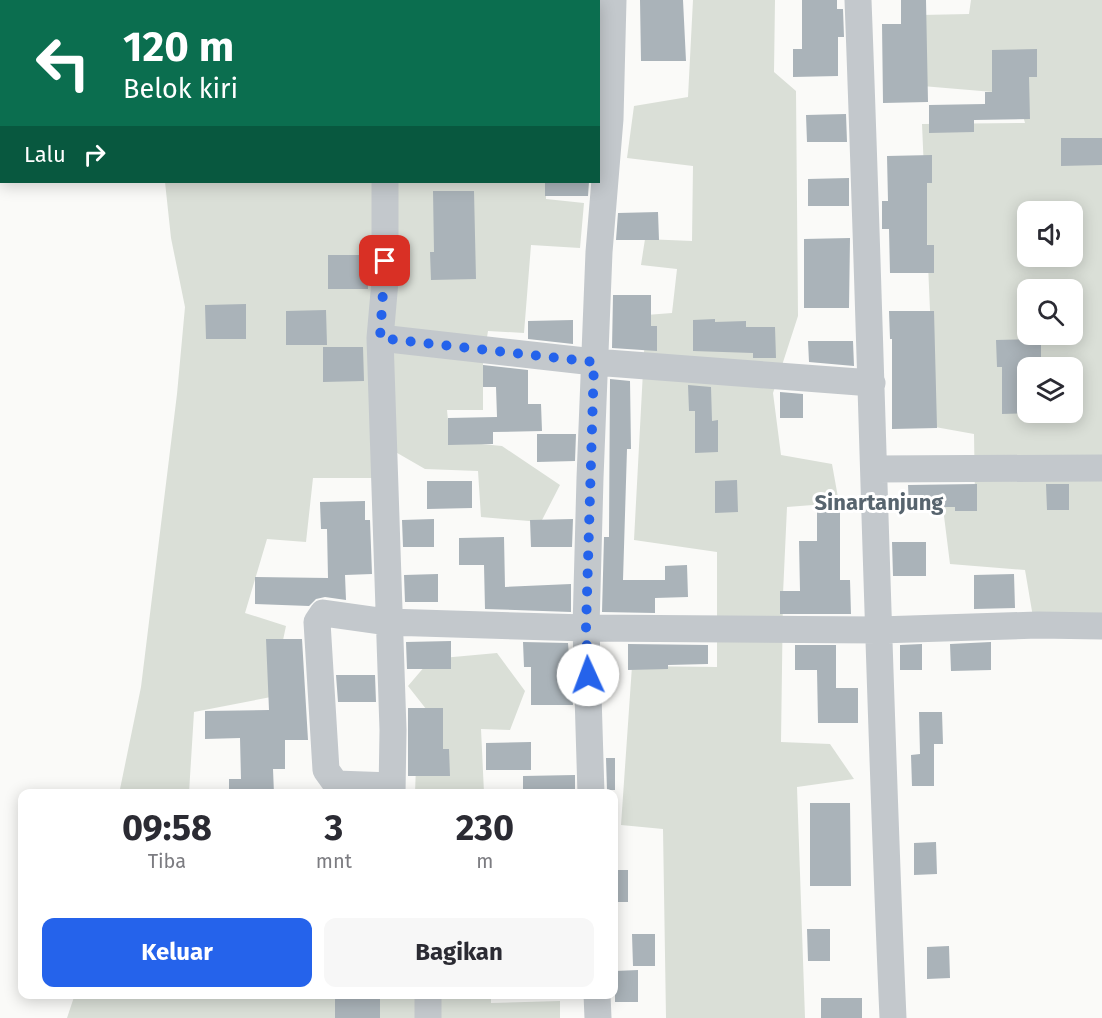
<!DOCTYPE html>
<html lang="id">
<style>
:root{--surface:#fff;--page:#f7f7f7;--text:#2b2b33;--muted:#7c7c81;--accent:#2563eb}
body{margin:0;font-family:"Fira Sans",sans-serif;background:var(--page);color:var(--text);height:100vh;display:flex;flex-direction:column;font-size:22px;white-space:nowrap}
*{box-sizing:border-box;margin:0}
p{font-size:20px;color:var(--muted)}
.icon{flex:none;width:33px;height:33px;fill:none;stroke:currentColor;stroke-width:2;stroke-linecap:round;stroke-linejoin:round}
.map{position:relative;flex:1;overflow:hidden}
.details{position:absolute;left:18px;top:789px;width:600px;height:210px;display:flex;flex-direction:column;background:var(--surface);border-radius:12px;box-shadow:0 3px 15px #0003}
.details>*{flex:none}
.banner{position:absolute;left:0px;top:0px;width:600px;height:183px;box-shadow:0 3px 15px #0003;background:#0b6e4f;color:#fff;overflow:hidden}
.buttons{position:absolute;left:1017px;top:201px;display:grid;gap:12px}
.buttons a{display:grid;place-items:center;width:66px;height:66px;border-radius:12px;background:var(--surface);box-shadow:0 3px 15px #0003;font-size:30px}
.pin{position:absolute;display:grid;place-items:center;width:51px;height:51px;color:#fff;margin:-26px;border-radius:12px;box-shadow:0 3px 9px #0006}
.me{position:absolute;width:66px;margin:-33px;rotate:358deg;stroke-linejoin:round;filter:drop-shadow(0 0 4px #0008)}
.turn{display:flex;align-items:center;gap:21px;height:126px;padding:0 24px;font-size:27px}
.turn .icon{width:78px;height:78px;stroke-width:2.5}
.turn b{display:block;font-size:42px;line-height:51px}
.then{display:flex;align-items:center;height:57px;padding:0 24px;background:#0003;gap:12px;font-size:22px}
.eta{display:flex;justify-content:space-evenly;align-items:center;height:102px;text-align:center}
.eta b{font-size:36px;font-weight:700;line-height:42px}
.action{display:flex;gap:12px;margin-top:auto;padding:12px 24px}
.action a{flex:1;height:69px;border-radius:12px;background:var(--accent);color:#fff;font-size:24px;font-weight:700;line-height:69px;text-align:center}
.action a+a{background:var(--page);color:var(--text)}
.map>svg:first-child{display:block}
.green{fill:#dadfd7;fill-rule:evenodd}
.building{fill:#aab3b9}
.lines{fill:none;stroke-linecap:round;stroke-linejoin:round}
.minor{stroke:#c3c8cc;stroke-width:27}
.route{stroke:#2563eb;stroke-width:10;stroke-dasharray:0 18}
.labels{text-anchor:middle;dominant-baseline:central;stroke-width:6;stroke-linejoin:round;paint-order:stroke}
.quarter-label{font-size:22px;font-weight:bold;fill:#57646e;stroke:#fff}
</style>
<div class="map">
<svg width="1102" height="1018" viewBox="0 0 1102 1018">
<rect width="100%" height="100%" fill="#fafaf8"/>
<!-- green -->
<path class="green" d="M142,0H493L142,2Z
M693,0H775L774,72L796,91L798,316L773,393L781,455L832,464L839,503L787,507L783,594L781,742L830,744L854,779L797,787L805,1018H666L663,829L621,825L632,666L717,667V552L634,540L646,315L672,313L677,269L641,265L645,239L692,241L693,166L627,158L634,106L688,97Z
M971,0H1102V613L1033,617L1025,570L950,564L942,500L975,499L974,434L935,427L922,124L1025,123L1017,94L922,86L921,15L969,14ZM1028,212H1072V256H1028ZM1028,290H1072V334H1028ZM1028,368H1072V412H1028Z
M165,182H546V199L584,203L580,248L531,245L524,333L488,331L483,362V410H447L450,441L502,446L560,485L541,522L481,517L478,471L425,469L373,439V478H313L306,542L267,539L245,613L286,626L271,697L194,712L189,793L119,794L141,687L177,394L185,307L171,238Z
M497,653L525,691L510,730L481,729L484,793H415L416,766L430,714L408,686L431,659Z
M75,994H491V1003L560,1001V1018H67Z"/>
<!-- building -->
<path class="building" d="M640,0H683L686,61H641Z
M802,0H837V9H843L844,37H838V76L793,77V49H802Z
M901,0H926L928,102L883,103L882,24H901Z
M1037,49V77H1029L1030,119L974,120V132L929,133V105L985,104V92H992V50Z
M846,114L847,142H807L806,115Z
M1061,138H1102V165L1061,166Z
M932,155V183H927V245H934V273H890L889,229H882V201H888L887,156Z
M849,178V206H808V179Z
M545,182H589L588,196H545Z
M433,191H474L476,279L431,280L430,252H434Z
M658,212L659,240H616L618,213Z
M850,238L849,308H804V239Z
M328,255H368V289H328Z
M613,295H651V326H657V351L612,348Z
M246,304V339H206L205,305Z
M326,310L327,345H286V311Z
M889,311H934L937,428L892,429V339H890Z
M715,319V322L746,321V327H775L776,358H753V353L693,351V320Z
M573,320V344L528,339V321Z
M1041,339V367H1028V413L1002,414V367H997L996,340Z
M808,341H853L854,366L809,362Z
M323,347H363L364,381L323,382Z
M483,365L528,370V404H541L542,431L493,432V444L448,445V418L497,417L496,387H483Z
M610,379L630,381L631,449H627L623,580H665V566L687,565L688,597L655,598V613L602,612L604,537H609Z
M688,385L711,387L712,421L718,420V452L695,453V411H689Z
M780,392L803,394V418H780Z
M537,434H576L575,461L537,462Z
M737,480L738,512L715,513V481Z
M427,481H472V508L427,509Z
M977,484V511H955V507H909L908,485Z
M1046,484H1069V510H1047Z
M365,501V520H370L372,574L345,575L346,600L325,597L316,599L309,606L255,604V577L328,578L327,529H321L320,502Z
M817,504H840V580H850L851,614H780V591H800L799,541H817Z
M434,519V547H403L402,520Z
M573,519L572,547H531L530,520Z
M504,537L505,587L571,584V612L485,609L484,565H459V538Z
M892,542H926V576H893Z
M438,574V602H405L404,575Z
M1014,574L1015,608L974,609V575Z
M266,639H302L308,740H285V769H273L274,794H229V779H241L240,738L205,739V711L269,710Z
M451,641V669H407L406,642Z
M523,642L568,643L573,705H531V667H524Z
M991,642V670L951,671L950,644Z
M628,644L708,645V664L668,665V669L628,670Z
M922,644V670H900V645Z
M795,645H836V688H858V723H818L817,670H795Z
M336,675H375L376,702H338Z
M408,708H443V749H449L450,776H408Z
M919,712H942L943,744H934V786H912L911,755L920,754Z
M531,742V770H486V743Z
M606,758H615V790H607Z
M575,775V790H568V794H523V776Z
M810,803H850L851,886H810Z
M936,842L937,874L914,875V843Z
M614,870H628V902H614Z
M807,929H830V961H808Z
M632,934H655V966H633Z
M949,946L950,978L927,979V947Z
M638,970V1002H615V971Z
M335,995H380V1018H335Z
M821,998H862V1018H821Z"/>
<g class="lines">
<!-- minor -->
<path class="minor" d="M165,0L178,2
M858,0C871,339 878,679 893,1018
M385,182V281L380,338L393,730L392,794
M380,338L594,362L872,383
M875,469L1102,468
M392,786L336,784L326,770L317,622L323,613L387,622L586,628L879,630L1038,625L1102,626
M591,794L586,628L590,478L599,252L610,119L613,0
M428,994V1018
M597,994L598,1018"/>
</g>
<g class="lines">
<!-- route -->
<path class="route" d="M385,261L380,338L594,362L586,628L588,675"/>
</g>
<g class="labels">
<!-- quarter labels -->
<g class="quarter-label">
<text x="879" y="502">Sinartanjung</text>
</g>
</g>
</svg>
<div class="buttons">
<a><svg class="icon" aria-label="sound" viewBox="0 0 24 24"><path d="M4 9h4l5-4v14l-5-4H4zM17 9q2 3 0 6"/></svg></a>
<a><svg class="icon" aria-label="search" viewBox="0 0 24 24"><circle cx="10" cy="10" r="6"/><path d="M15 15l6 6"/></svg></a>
<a><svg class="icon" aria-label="layers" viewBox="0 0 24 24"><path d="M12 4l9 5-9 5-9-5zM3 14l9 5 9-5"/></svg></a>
</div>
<div class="pin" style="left:385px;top:261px;background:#d93025"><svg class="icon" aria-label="arrive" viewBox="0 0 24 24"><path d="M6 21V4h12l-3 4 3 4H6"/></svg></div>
<svg class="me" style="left:588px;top:675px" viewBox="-20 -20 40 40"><circle r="19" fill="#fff"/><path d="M0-13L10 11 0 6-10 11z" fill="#2563eb"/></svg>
<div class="banner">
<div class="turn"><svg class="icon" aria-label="left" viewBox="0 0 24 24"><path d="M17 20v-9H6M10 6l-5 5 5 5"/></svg><div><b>120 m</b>Belok kiri</div></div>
<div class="then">Lalu<svg class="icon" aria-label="right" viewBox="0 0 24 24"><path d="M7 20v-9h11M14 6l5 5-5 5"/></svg></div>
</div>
<section class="details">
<div class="eta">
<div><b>09:58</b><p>Tiba</p></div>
<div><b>3</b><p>mnt</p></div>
<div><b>230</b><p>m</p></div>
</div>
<div class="action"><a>Keluar</a><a>Bagikan</a></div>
</section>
</div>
